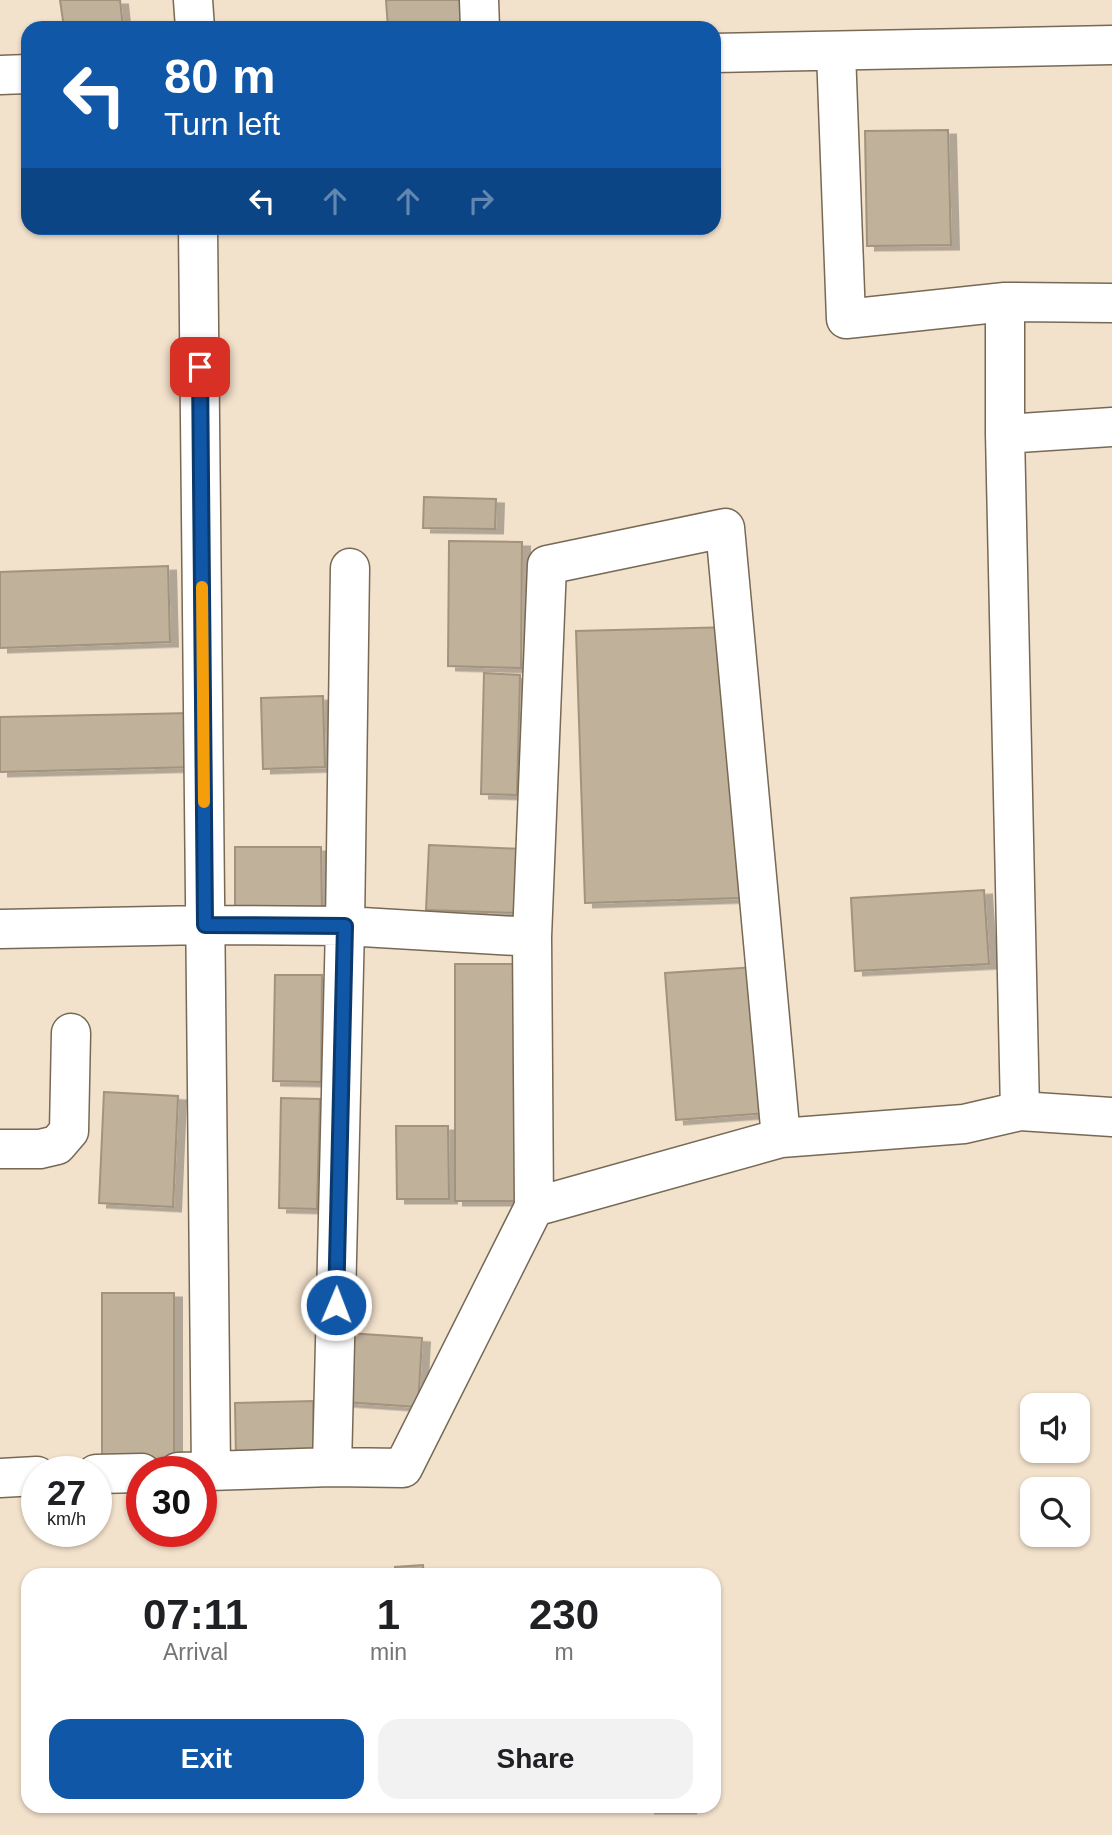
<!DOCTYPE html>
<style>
:root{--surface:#fff;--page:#f2f2f2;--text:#202124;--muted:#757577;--accent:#1057a7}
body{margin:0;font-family:Arial,sans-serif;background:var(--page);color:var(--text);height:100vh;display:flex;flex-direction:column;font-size:26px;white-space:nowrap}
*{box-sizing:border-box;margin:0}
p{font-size:23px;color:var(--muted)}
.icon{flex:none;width:38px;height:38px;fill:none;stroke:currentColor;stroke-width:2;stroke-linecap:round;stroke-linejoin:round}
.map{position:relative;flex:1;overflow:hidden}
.panel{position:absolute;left:21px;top:1568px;width:700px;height:245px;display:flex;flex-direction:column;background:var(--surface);border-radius:21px;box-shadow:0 2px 5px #0004}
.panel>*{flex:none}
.top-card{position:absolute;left:21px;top:21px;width:700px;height:214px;border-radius:21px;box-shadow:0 2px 5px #0004;background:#1057a7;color:#fff;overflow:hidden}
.tools{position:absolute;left:1020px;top:1393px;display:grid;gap:14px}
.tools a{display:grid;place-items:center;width:70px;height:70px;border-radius:14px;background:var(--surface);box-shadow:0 2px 5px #0004;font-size:35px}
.speed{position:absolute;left:21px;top:1456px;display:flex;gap:14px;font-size:35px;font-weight:700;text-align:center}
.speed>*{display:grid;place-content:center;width:91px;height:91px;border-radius:50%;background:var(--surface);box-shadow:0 2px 5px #0004;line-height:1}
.speed small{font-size:18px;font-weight:400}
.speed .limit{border:10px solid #d22;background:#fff;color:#111}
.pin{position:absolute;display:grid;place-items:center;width:60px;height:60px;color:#fff;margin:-30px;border-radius:14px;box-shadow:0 4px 10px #0006}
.me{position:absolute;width:77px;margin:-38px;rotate:1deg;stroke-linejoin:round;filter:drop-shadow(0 0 5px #0008)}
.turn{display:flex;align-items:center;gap:24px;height:147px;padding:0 28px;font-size:32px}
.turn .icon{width:91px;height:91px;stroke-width:2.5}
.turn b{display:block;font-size:49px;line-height:60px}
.lanes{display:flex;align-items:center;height:66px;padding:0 28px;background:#0003;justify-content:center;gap:35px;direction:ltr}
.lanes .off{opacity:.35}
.eta{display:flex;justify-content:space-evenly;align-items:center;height:119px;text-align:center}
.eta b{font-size:42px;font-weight:600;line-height:49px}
.action{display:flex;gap:14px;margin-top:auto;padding:14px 28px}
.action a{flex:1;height:80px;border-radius:21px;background:var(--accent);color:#fff;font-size:28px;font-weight:600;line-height:80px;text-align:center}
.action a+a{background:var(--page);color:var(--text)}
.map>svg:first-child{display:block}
.building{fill:#c0b19b;stroke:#a2937e;stroke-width:2;filter:url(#shadow)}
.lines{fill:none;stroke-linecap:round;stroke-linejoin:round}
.minor-casing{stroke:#776955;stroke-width:41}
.minor{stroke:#fff;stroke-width:38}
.route-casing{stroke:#0a396d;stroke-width:18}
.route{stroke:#1057a7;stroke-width:12}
.slow{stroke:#f59e0b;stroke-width:12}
</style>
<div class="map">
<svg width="1112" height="1835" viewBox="0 0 1112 1835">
<defs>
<filter id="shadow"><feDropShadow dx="8" dy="4.5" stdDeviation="0" flood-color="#0004"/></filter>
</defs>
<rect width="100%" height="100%" fill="#f2e1cb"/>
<!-- building -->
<path class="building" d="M60,0H120L123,28H64Z
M386,0H460L462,28H388Z
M948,130L951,245L867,246L865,131Z
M424,497L496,499L495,529L423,528Z
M449,541L522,542L521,668L448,666Z
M168,566L170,642L0,648V572Z
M732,627L740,898L585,903L576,631Z
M484,673L520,675L517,795L481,794Z
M323,696L325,767L263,769L261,698Z
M192,713L194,767L0,772V717Z
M429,845L522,849L520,913L426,910Z
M235,847H321L322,910H235Z
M984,890L989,964L855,971L851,898Z
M455,964H516L515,1201H455Z
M756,967L766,1113L676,1120L665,973Z
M275,975H322L321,1082L273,1081Z
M104,1092L178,1096L173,1207L99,1203Z
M281,1098L320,1099L317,1209L279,1208Z
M396,1126H448L449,1199H397Z
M102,1293H174V1469L102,1468Z
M348,1333L422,1338L418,1407L344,1402Z
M313,1401L314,1458L236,1459L235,1403Z
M423,1565L424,1575H396L395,1567Z
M647,1806H688V1809H647Z"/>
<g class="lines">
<defs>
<path id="minor" d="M193,0L195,28
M479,0L480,28
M836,52L846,319L1005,302L1112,303
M714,53L1112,45
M0,75L28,74
M198,228L211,1471
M1005,302V434L1020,1111
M1005,434L1112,427
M0,929L205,925L345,926L532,937
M0,1149H40L57,1145L69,1131L71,1033
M534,1207L532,937L547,565L725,528L781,1138
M332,1467L345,926L350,568
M178,1472L332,1467L403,1468L534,1207L781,1138L964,1124L1020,1111L1112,1117
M96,1474L142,1473
M0,1478L37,1476"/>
</defs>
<!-- minor casing -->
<use href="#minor" class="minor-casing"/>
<!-- minor -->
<use href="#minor" class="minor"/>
</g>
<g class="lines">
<defs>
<path id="route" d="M200,367L205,925L345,926L336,1305"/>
</defs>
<!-- route casing -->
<use href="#route" class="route-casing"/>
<!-- route -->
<use href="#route" class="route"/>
<!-- slow -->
<path class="slow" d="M202,587L204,802"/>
</g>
</svg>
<div class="tools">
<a><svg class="icon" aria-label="sound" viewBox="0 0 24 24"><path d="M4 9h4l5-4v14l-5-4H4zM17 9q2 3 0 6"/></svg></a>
<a><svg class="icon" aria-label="search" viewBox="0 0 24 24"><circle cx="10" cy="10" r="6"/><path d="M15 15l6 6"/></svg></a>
</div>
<div class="speed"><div>27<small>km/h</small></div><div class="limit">30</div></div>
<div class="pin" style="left:200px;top:367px;background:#d93025"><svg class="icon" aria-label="arrive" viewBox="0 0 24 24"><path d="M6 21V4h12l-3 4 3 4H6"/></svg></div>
<svg class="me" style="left:336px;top:1305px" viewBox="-20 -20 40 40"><circle r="17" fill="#1057a7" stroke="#fff" stroke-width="3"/><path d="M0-11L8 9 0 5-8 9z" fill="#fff"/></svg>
<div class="top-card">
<div class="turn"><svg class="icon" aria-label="left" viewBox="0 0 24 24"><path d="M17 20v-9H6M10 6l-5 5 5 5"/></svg><div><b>80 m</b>Turn left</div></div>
<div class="lanes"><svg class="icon" aria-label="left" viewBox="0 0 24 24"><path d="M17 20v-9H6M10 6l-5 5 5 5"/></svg><svg class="icon off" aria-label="ahead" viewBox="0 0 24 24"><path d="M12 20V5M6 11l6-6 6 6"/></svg><svg class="icon off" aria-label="ahead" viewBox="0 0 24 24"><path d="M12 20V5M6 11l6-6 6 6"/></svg><svg class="icon off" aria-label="right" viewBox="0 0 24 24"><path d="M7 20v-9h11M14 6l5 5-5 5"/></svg></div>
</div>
<section class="panel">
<div class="eta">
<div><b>07:11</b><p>Arrival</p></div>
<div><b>1</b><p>min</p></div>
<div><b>230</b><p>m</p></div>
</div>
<div class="action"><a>Exit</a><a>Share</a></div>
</section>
</div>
